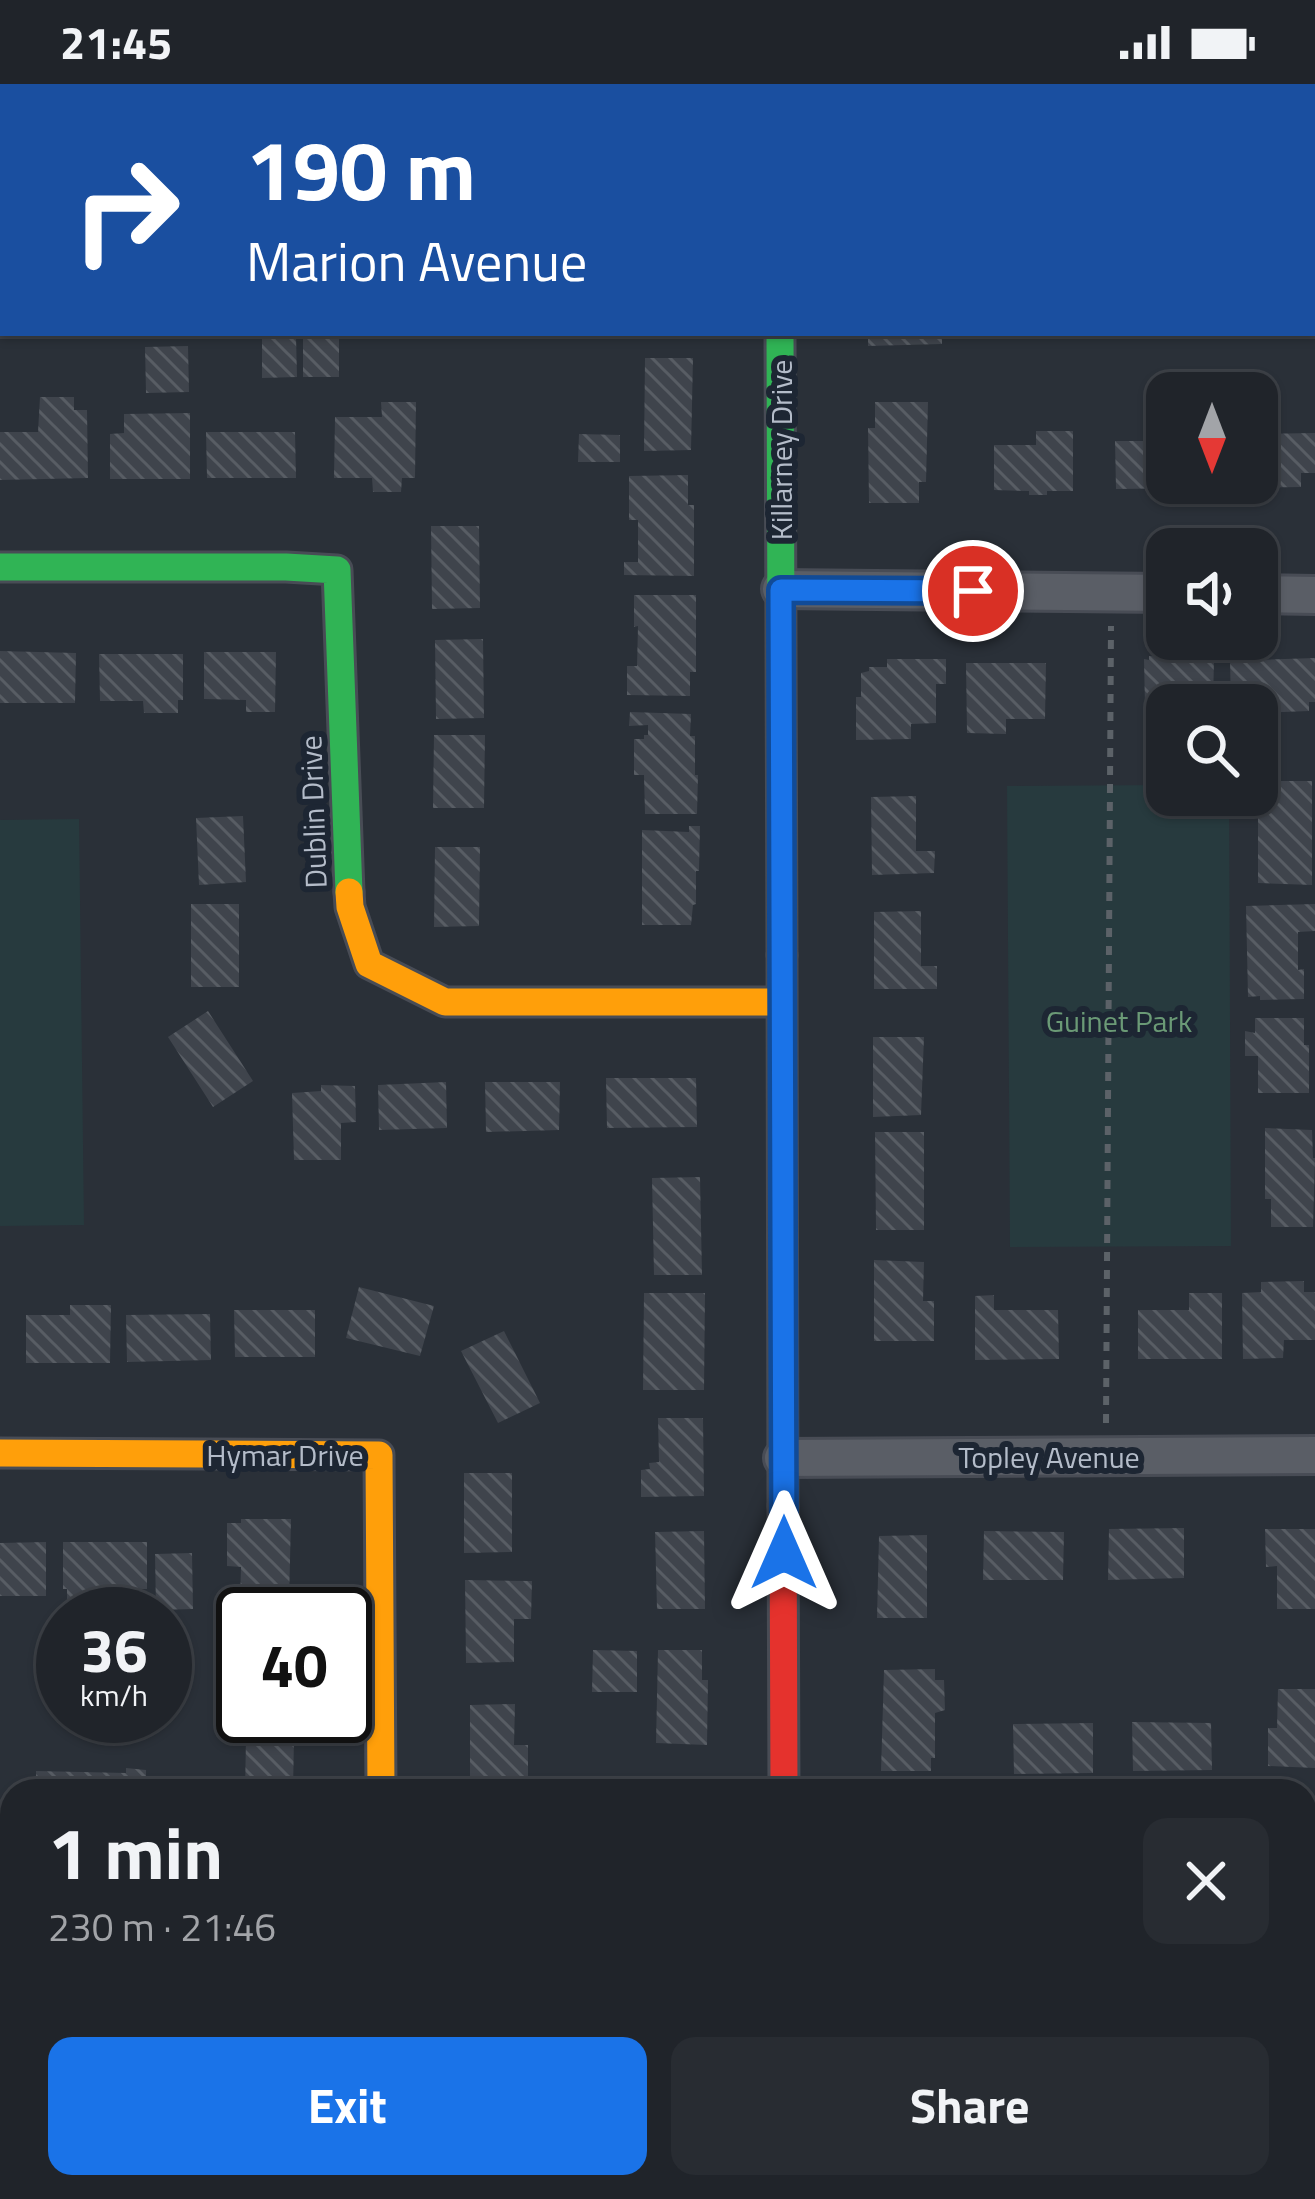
<!DOCTYPE html>
<meta charset="utf-8">
<style>
:root{--surface:#20242a;--page:#282c32;--text:#f1f3f6;--muted:#a2a4a8;--line:#3d4147;--accent:#1a73e8}
body{margin:0;font-family:"Titillium Web",sans-serif;background:var(--page);color:var(--text);height:100vh;display:flex;flex-direction:column;font-size:45px;white-space:nowrap}
*{box-sizing:border-box;margin:0}
p{font-size:39px;color:var(--muted)}
.icon{flex:none;width:66px;height:66px;fill:none;stroke:currentColor;stroke-width:2;stroke-linecap:round;stroke-linejoin:round}
.map{position:relative;flex:1;overflow:hidden}
.side{position:absolute;left:0px;top:1695px;width:1317px;height:420px;display:flex;flex-direction:column;background:var(--surface);border-radius:36px 36px 0 0;box-shadow:0 3px 9px #0004,0 0 0 3px var(--line)}
.side>*{flex:none}
.top-card{position:absolute;left:0px;top:0px;width:1317px;height:252px;box-shadow:0 3px 9px #0004,0 0 0 3px var(--line);background:#1a4fa0;color:#fff;overflow:hidden}
.needle{width:78px;rotate:180deg}
.fabs{position:absolute;left:1146px;top:288px;display:grid;gap:24px}
.fabs a{display:grid;place-items:center;width:132px;height:132px;border-radius:24px;background:var(--surface);box-shadow:0 3px 9px #0004,0 0 0 3px var(--line);font-size:60px}
.speed{position:absolute;left:36px;top:1503px;display:flex;gap:24px;font-size:60px;font-weight:700;text-align:center}
.speed>*{display:grid;place-content:center;width:156px;height:156px;border-radius:50%;background:var(--surface);box-shadow:0 3px 9px #0004,0 0 0 3px var(--line);line-height:1}
.speed small{font-size:30px;font-weight:400}
.speed .limit{border:6px solid #111;border-radius:18px;background:#fff;color:#111}
.pin{position:absolute;display:grid;place-items:center;width:102px;height:102px;color:#fff;margin:-51px;border:6px solid #fff;border-radius:50%;box-shadow:0 3px 12px #0007}
.me{position:absolute;width:132px;margin:-66px;rotate:0deg;stroke-linejoin:round;filter:drop-shadow(0 0 9px #0008)}
.turn{display:flex;align-items:center;gap:42px;height:252px;padding:0 48px;font-size:54px}
.turn .icon{width:156px;height:156px;stroke-width:2.5}
.turn b{display:block;font-size:84px;line-height:102px}
.round{display:grid;place-items:center;flex:none;width:126px;height:126px;border-radius:24px;background:var(--page)}
.head{display:flex;align-items:center;justify-content:space-between;height:204px;padding:0 48px}
h1{font-size:72px;font-weight:700;line-height:90px}
.primary-button{display:flex;gap:24px;margin-top:auto;padding:24px 48px}
.primary-button a{flex:1;height:138px;border-radius:24px;background:var(--accent);color:#fff;font-size:48px;font-weight:700;line-height:138px;text-align:center}
.primary-button a+a{background:var(--page);color:var(--text)}
.status{display:flex;justify-content:space-between;align-items:center;height:84px;padding:0 60px;background:var(--surface);direction:ltr}
.status svg{height:33px;fill:currentColor}
.map>svg:first-child{display:block}
.green{fill:#273a3e}
.building{fill:url(#building-back-hatch)}
.lines{fill:none;stroke-linecap:round;stroke-linejoin:round}
.street-casing{stroke:#484c55;stroke-width:42}
.fast-casing{stroke:#484c55;stroke-width:33}
.slow-casing{stroke:#484c55;stroke-width:33}
.jam-casing{stroke:#484c55;stroke-width:33}
.path{stroke:#5c6268;stroke-width:6;stroke-dasharray:9 9;stroke-linecap:butt}
.street{stroke:#5a5e66;stroke-width:36}
.fast{stroke:#30b455;stroke-width:27}
.slow{stroke:#ff9f0a;stroke-width:27}
.jam{stroke:#e5322d;stroke-width:27}
.route-casing{stroke:#114b97;stroke-width:30}
.route{stroke:#1a73e8;stroke-width:21}
.labels{text-anchor:middle;dominant-baseline:central;stroke-width:12;stroke-linejoin:round;paint-order:stroke}
.street-label{font-size:30px;fill:#b4bcc9;stroke:#1d2633}
.park-label{font-size:30px;fill:#6b9a76;stroke:#1d2633}
</style>
<div class="status"><b>21:45</b><svg viewBox="0 0 49 12"><path d="M0 12V9h3v3zM5 12V6h3v6zM10 12V3h3v9zM15 12V0h3v12zM26 1h20v11H26zM47 4h2v5h-2z"/></svg></div>
<div class="map">
<svg width="1315" height="2115" viewBox="0 0 1315 2115">
<defs>
<pattern id="building-back-hatch" width="6" height="6" patternUnits="userSpaceOnUse" patternTransform="scale(3)"><rect width="6" height="6" fill="#3f444c"/><path d="M-1 5l2 2M0 0l6 6M5-1l2 2" fill="none" stroke="#585d64"/></pattern>
</defs>
<rect width="100%" height="100%" fill="#2a3038"/>
<!-- green -->
<path class="green" d="M1167,701V711H1229L1231,1162L1010,1163L1007,702Z
M79,735L84,1141L0,1142V736Z"/>
<!-- building -->
<path class="building" d="M303,249H339V293H303Z
M868,249H942V260L868,262Z
M262,252H296L297,293L262,294Z
M188,262L189,308L146,309L145,263Z
M645,274H693L691,366L644,367Z
M40,313H74V326H87L88,394L0,396V348H38Z
M381,318H416L415,394H402L401,408H373L372,394H334L335,333H382Z
M875,318H928L926,398H919V419H869L868,344H875Z
M190,329V395H110V350L124,349V330Z
M1036,347H1073V407H1047V411H1029V407L994,406V361H1036Z
M206,348H295L296,394H207Z
M1315,349V389H1301V403L1225,404V399H1257V350Z
M579,350L620,351V378H578Z
M1115,357H1167V399H1197V404L1116,405Z
M688,391V421H694V492L624,491V478H638V436H629V392Z
M431,442H479L480,524L432,525Z
M634,511H696V588H690V612L627,611V582H637L638,542L634,543Z
M483,555L484,634L436,635L435,556Z
M0,567L76,569L75,619H0Z
M204,568H276L275,628H246V616L204,615Z
M99,570H183V616H178V629H144L143,617H100Z
M1149,572L1214,574L1213,621L1145,623L1144,575L1149,576Z
M1315,574V618H1309V627L1257,629V621H1231L1230,577Z
M887,575H946V600H936V639L911,640V655L856,656V613H861V589L869,587V583H887Z
M966,579H1046L1045,635H1006V650L967,649Z
M630,628L691,630L690,652H695V691H698L697,730H645L644,691H634V655H644V651H648V641L629,642Z
M434,651H485L484,724H433Z
M1265,697H1312V801L1258,799V722L1265,721Z
M916,712V767H935L934,789L872,791L871,713Z
M243,732L246,798L199,801L196,734Z
M689,742H700L699,787H696V820L693,821L691,841H642V746L689,748Z
M435,763H480L479,842L434,843Z
M191,820H239V903H191Z
M1315,820V847L1298,848V886L1304,885V915L1260,916V912L1248,913L1246,822Z
M921,827V882H937V905H874V828Z
M208,927L253,997L213,1023L168,953Z
M1255,934H1304V961H1309V1009H1258V972H1245V947L1255,949Z
M873,953H924L921,1031L873,1033Z
M606,994H696L697,1043L607,1044Z
M446,998L447,1044L379,1046L378,1001Z
M485,998H560L559,1046L486,1048Z
M321,1001L355,1002L356,1038L341,1039V1076H294L292,1009L321,1007Z
M1265,1044L1312,1046L1313,1074H1315L1313,1143H1271V1115H1265Z
M875,1048H924V1146H876Z
M700,1093L702,1191H654L652,1094Z
M874,1176L924,1178L923,1217H934V1257H874Z
M1304,1197V1208H1315V1256H1284L1283,1274L1243,1275L1242,1209L1261,1208V1198Z
M359,1203L434,1222L420,1272L346,1254Z
M644,1209H705L704,1306H643Z
M1189,1209H1222V1275H1138V1226H1189Z
M994,1211V1226H1058L1059,1275L975,1276V1212Z
M70,1221H111L110,1279H26V1231H70Z
M234,1226H315V1273H235Z
M210,1230L211,1276L127,1278L126,1231Z
M504,1247L540,1319L498,1339L461,1267Z
M658,1334H703L704,1412L641,1413V1386L650,1385L649,1379L659,1378Z
M464,1389H512V1468L464,1469Z
M241,1435H291L289,1518H240L241,1483L227,1482V1439H241Z
M1184,1444V1494L1108,1496L1109,1445Z
M1265,1445H1315V1525H1277V1482L1266,1483Z
M704,1447L705,1525H657L655,1448Z
M984,1447L1064,1448L1063,1496H983Z
M927,1451V1534H877L879,1452Z
M46,1458V1512H0V1459Z
M63,1458H147V1505H94V1520H67V1505H63Z
M192,1469L193,1525L156,1526L155,1470Z
M465,1496L532,1497L531,1535H514V1578L466,1579Z
M230,1527H243V1545L231,1546Z
M224,1565H243V1626H225Z
M593,1566L637,1567V1608H592Z
M658,1566H702V1596H708L707,1661L656,1659Z
M935,1585V1596H944L945,1626L935,1629V1674H931V1687H881L884,1586Z
M1278,1605H1315V1684L1268,1682V1644H1277Z
M515,1620L514,1661H528V1700H470V1621Z
M1132,1638L1211,1639L1212,1686L1133,1687Z
M1093,1639V1689L1014,1690L1013,1640Z
M294,1653L293,1707H245L246,1654Z
M126,1684L146,1686V1707H36V1687L126,1689Z
M659,1695H705V1707H659Z
M1309,2063H1315V2112H1309Z
M144,2103H199V2115H150V2111H144Z
M347,2103H411V2115L347,2114Z
M458,2103H521V2114L459,2115Z
M881,2103H950V2109H881Z
M979,2103H1067V2111H979Z
M1100,2103H1183V2112L1099,2114Z
M1200,2103H1284V2112L1215,2114V2109L1200,2110Z"/>
<g class="lines">
<defs>
<path id="street" d="M780,0V3
M1314,90H1315
M781,505L1167,509
M1257,510L1315,511
M783,1374L1315,1371
M1305,1771H1315
M69,2103V2115
M795,2103L796,2115"/>
<path id="fast" d="M780,249L782,871
M0,483H286L337,486L349,808"/>
<path id="slow" d="M349,808L350,823L369,880L445,918H782
M782,871L783,1422
M0,1369L379,1371L381,1707"/>
<path id="jam" d="M783,1422L784,1707"/>
</defs>
<!-- street casing -->
<use href="#street" class="street-casing"/>
<!-- fast casing -->
<use href="#fast" class="fast-casing"/>
<!-- slow casing -->
<use href="#slow" class="slow-casing"/>
<!-- jam casing -->
<use href="#jam" class="jam-casing"/>
<!-- path -->
<path class="path" d="M1106,1339L1111,542"/>
<!-- street -->
<use href="#street" class="street"/>
<!-- fast -->
<use href="#fast" class="fast"/>
<!-- slow -->
<use href="#slow" class="slow"/>
<!-- jam -->
<use href="#jam" class="jam"/>
</g>
<g class="lines">
<defs>
<path id="route" d="M784,1469L781,506L973,507"/>
</defs>
<!-- route casing -->
<use href="#route" class="route-casing"/>
<!-- route -->
<use href="#route" class="route"/>
</g>
<g class="labels">
<!-- street labels -->
<g class="street-label">
<text transform="translate(781 366) rotate(-90)">Killarney Drive</text>
<text transform="translate(313 728) rotate(-92)">Dublin Drive</text>
<text x="285" y="1371">Hymar Drive</text>
<text x="1049" y="1373">Topley Avenue</text>
</g>
<!-- park labels -->
<g class="park-label">
<text x="1119" y="937">Guinet Park</text>
</g>
</g>
</svg>
<div class="fabs">
<a><svg class="needle" viewBox="-14 -14 28 28"><path d="M0-13l5 13h-10z" fill="#e53935"/><path d="M0 13l5-13h-10z" fill="#a2a4a8"/></svg></a>
<a><svg class="icon" aria-label="sound" viewBox="0 0 24 24"><path d="M4 9h4l5-4v14l-5-4H4zM17 9q2 3 0 6"/></svg></a>
<a><svg class="icon" aria-label="search" viewBox="0 0 24 24"><circle cx="10" cy="10" r="6"/><path d="M15 15l6 6"/></svg></a>
</div>
<div class="speed"><div>36<small>km/h</small></div><div class="limit">40</div></div>
<div class="pin" style="left:973px;top:507px;background:#d93025"><svg class="icon" aria-label="arrive" viewBox="0 0 24 24"><path d="M6 21V4h12l-3 4 3 4H6"/></svg></div>
<svg class="me" style="left:784px;top:1469px" viewBox="-20 -20 40 40"><path d="M0-17L14 15 0 8-14 15z" fill="#1a73e8" stroke="#fff" stroke-width="4"/></svg>
<div class="top-card">
<div class="turn"><svg class="icon" aria-label="right" viewBox="0 0 24 24"><path d="M7 20v-9h11M14 6l5 5-5 5"/></svg><div><b>190 m</b>Marion Avenue</div></div>
</div>
<section class="side">
<div class="head"><div><h1>1 min</h1><p>230 m · 21:46</p></div><a class="round"><svg class="icon" aria-label="close" viewBox="0 0 24 24"><path d="M6 6l12 12M18 6L6 18"/></svg></a></div>
<div class="primary-button"><a>Exit</a><a>Share</a></div>
</section>
</div>
